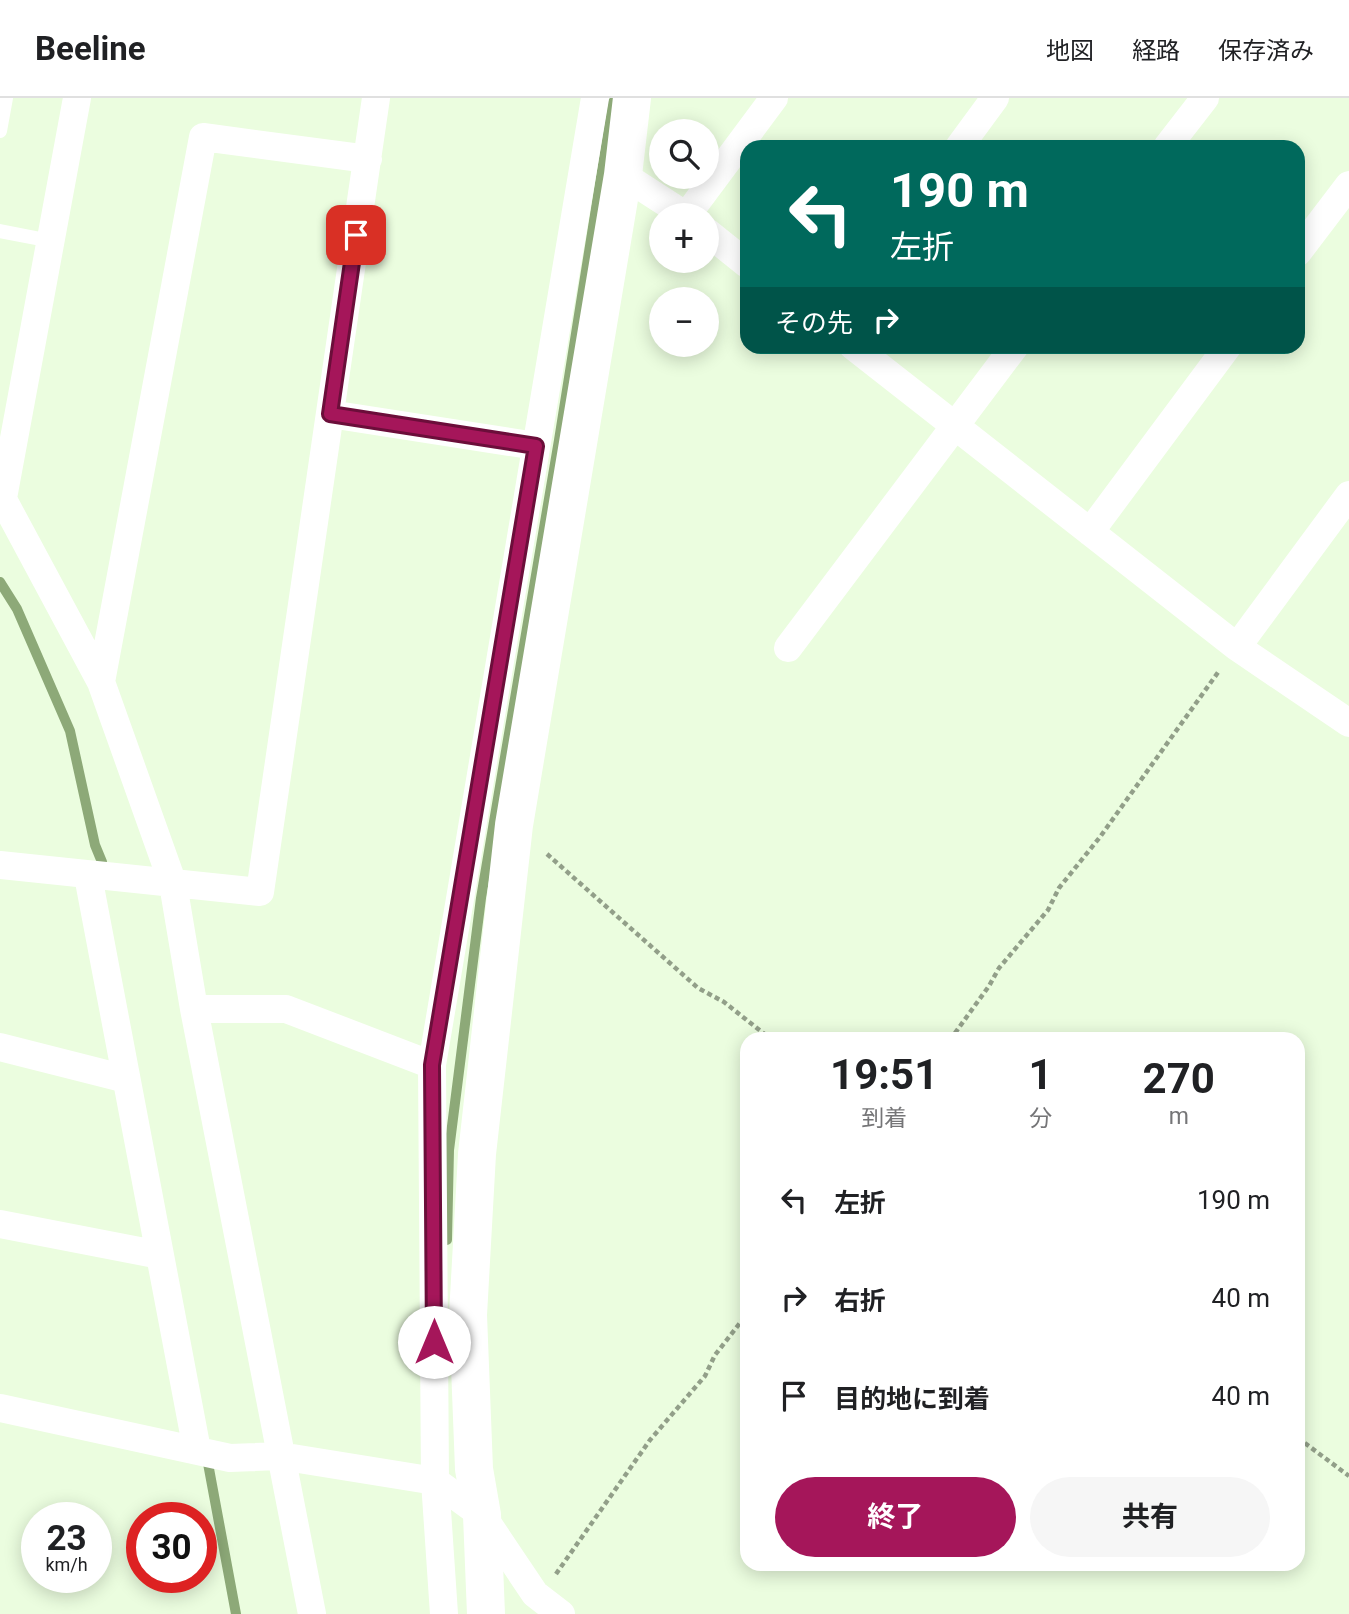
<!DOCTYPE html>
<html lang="ja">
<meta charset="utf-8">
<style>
:root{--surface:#fff;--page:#f6f6f6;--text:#202124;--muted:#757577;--line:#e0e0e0;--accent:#a5165a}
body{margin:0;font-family:Roboto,"Noto Sans JP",sans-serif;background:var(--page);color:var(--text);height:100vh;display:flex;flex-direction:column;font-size:26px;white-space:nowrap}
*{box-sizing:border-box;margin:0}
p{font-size:23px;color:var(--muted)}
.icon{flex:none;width:38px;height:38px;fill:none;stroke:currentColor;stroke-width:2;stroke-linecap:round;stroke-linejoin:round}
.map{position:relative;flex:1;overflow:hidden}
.side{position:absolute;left:740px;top:934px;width:565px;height:539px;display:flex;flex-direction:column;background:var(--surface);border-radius:21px;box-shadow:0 4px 18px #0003}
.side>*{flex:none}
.banner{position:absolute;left:740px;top:42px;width:565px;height:214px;border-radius:21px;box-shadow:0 4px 18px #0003;background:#00695c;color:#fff;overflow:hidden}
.controls{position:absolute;left:649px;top:21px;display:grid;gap:14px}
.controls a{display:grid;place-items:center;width:70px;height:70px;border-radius:50%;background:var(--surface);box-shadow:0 4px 18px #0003;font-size:35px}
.speed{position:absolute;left:21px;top:1404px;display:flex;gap:14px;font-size:35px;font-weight:700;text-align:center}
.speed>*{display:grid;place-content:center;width:91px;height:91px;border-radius:50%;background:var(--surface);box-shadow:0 4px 18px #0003;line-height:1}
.speed small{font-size:18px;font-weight:400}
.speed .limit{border:10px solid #d22;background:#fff;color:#111}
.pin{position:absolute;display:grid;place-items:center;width:60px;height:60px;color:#fff;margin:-30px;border-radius:14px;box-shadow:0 4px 10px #0006}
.me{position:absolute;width:77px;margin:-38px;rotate:0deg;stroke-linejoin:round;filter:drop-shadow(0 0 5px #0008)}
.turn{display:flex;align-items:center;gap:24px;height:147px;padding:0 35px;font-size:32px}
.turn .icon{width:91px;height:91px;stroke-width:2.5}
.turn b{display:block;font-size:49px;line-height:60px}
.then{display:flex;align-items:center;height:66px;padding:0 35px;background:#0003;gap:14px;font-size:26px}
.eta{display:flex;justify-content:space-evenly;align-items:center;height:119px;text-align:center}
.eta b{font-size:42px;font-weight:700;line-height:49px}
.action{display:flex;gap:14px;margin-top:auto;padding:14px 35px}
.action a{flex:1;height:80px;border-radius:42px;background:var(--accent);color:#fff;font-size:28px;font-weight:700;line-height:80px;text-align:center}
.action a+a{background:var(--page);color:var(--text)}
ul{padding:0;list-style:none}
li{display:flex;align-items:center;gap:21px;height:98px;padding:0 35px}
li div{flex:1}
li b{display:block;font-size:26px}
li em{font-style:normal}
header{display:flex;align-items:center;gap:42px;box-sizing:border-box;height:98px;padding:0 35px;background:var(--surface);border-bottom:2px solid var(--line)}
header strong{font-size:33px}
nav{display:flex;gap:38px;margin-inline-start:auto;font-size:24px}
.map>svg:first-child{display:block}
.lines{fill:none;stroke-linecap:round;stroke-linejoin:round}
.stream{stroke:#8da978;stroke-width:10}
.path{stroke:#929f89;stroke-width:4.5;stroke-dasharray:5 3.5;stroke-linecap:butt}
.lane{stroke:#fff;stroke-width:14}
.street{stroke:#fff;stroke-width:28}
.secondary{stroke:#fff;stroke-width:38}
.route-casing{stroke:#6b0e3a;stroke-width:18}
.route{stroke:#a5165a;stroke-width:12}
</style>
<header>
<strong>Beeline</strong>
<nav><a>地図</a><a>経路</a><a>保存済み</a></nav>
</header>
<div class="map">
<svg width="1349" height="1516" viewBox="0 0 1349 1516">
<rect width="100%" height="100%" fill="#ebfddf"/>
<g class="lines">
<!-- stream -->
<path class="stream" d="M0,484L17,511L70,633L95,747L102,764L101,775
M447,1142L449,1052L481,800L559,342L613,4
M207,1360L236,1516"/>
<!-- path -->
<path class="path" d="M547,756L698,890L724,904L772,942
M950,942L989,888L999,870L1048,812L1059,790L1100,739L1219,573
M1298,1340L1349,1378
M556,1476L650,1342L705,1278L715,1257L747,1216"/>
<!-- lane -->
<path class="lane" d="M0,33L6,0
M0,133L51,143"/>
<!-- street -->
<path class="street" d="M959,49L995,0
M1167,49L1205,0
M623,77L685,117
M687,117L774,0
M707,134L747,166
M1298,154L1349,87
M853,248L1237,549L1349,625
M330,316L536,348
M0,396L101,584L173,786L194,911
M3,400L77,0
M1090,434L1228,248
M1237,549L1349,397
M788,550L1015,248
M101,584L203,39L368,61
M0,767L260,794L376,0
M88,778L197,1352
M0,949L126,981
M0,1126L160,1157
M0,1310L230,1360L280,1358L435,1383L482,1417L535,1496L561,1516
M312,1516L194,911H286L432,967
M444,1516L435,1383L432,967L595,0"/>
<!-- secondary -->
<path class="secondary" d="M486,1516L482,1417L474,1371L468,1217L477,1056L514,727L623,77L632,0"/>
</g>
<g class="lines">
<defs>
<path id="route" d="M356,137L330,316L536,348L432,967L434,1244"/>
</defs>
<!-- route casing -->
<use href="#route" class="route-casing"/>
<!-- route -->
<use href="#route" class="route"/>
</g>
</svg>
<div class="controls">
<a><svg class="icon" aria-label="search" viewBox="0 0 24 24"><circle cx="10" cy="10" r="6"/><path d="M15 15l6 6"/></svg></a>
<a>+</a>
<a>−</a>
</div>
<div class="speed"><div>23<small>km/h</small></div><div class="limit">30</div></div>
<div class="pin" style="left:356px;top:137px;background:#d93025"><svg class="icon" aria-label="arrive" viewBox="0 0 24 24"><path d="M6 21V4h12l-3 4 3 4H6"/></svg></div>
<svg class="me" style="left:434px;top:1244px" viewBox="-20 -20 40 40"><circle r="19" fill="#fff"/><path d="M0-13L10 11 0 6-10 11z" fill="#a5165a"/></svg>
<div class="banner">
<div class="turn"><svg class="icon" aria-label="left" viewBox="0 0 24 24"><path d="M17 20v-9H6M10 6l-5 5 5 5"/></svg><div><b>190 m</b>左折</div></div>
<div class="then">その先<svg class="icon" aria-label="right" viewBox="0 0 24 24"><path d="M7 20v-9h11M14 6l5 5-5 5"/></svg></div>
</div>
<section class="side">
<div class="eta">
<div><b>19:51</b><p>到着</p></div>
<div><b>1</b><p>分</p></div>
<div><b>270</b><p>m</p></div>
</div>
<ul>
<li><svg class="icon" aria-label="left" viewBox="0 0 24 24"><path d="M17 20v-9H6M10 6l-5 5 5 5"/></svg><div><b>左折</b></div><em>190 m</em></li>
<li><svg class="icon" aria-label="right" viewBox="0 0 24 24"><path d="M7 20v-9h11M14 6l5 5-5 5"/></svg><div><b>右折</b></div><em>40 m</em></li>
<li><svg class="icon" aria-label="arrive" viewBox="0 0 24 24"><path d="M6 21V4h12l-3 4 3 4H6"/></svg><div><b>目的地に到着</b></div><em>40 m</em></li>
</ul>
<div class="action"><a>終了</a><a>共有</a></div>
</section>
</div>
